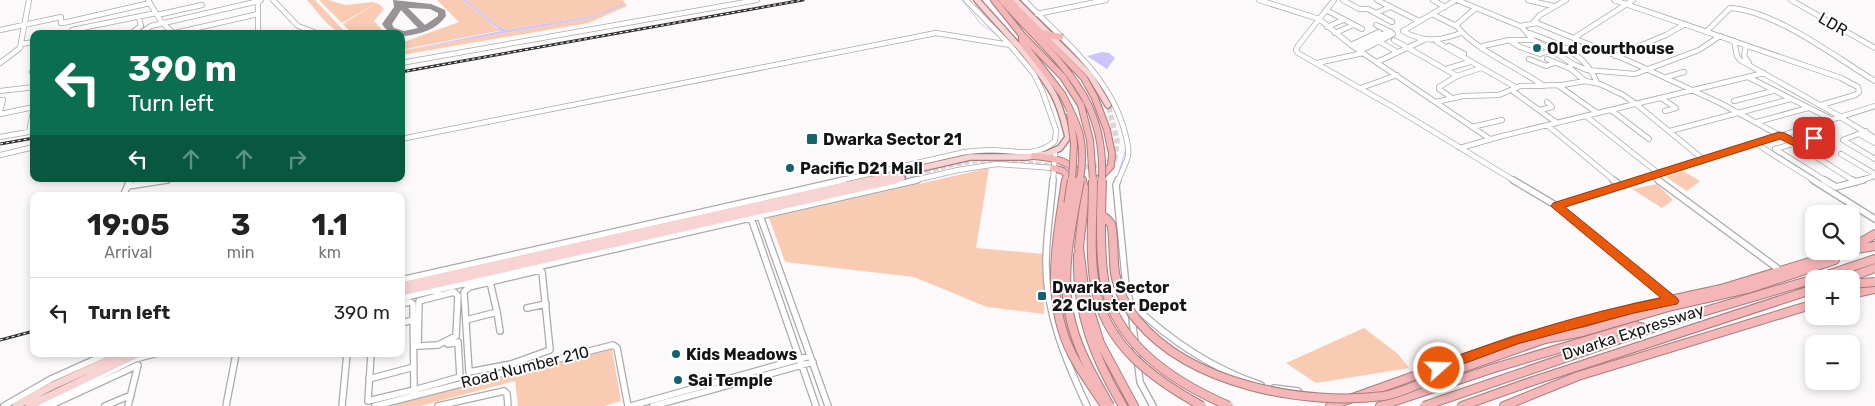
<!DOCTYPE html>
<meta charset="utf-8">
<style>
:root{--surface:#fff;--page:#f6f6f6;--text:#222;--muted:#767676;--line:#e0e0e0}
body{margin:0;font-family:Rubik,sans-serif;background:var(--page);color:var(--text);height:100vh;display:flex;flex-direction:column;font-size:19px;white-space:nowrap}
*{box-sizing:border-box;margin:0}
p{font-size:16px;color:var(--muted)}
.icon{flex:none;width:28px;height:28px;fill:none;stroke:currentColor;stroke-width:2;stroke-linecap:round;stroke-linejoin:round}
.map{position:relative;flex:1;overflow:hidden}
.drawer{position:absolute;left:30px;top:192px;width:375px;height:165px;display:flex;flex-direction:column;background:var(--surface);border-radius:10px;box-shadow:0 2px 8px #0003}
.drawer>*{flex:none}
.top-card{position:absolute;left:30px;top:30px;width:375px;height:152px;border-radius:10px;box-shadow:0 2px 8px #0003;background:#0b6e4f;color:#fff;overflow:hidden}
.buttons{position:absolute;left:1805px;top:205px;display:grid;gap:10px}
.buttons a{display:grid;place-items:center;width:55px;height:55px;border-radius:10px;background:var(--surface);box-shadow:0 2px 8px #0003;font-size:25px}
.pin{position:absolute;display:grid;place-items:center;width:42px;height:42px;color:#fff;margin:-21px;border-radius:10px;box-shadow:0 2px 8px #0006}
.me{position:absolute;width:55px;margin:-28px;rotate:70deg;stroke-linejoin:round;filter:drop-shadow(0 0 4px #0008)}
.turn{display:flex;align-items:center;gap:18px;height:105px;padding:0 15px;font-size:22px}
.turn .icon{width:65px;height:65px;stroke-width:2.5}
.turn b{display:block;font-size:35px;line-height:42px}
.lanes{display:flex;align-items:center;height:48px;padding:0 15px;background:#0003;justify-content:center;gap:25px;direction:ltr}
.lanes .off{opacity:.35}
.eta{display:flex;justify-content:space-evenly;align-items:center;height:85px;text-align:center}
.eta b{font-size:30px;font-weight:700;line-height:35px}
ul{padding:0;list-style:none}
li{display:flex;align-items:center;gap:15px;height:70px;padding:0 15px;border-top:1px solid var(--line)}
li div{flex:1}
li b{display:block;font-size:19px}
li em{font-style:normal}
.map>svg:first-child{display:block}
.green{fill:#facbb3}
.water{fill:#cdc5f8}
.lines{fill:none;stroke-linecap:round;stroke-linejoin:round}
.stream{stroke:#cdc5f8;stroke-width:1}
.taxiway{fill:#969496;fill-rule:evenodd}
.major-tunnel{stroke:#d9d7d8;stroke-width:5.5;stroke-dasharray:5.5 2.5;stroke-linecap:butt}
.minor-far1-casing{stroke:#aca9ab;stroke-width:6}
.minor-casing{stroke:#aca9ab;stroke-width:8}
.major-far1-casing{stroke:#a67d7e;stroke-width:8}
.major-casing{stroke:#a67d7e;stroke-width:9}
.highway-far1-casing{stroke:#a67d7e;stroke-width:8}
.highway-casing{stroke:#a67d7e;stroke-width:10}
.minor-far1{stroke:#fff;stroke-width:4.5}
.minor{stroke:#fff;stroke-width:5.5}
.major-far1{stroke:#f8d3d3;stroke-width:5.5}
.major{stroke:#f8d3d3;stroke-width:7}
.highway-far1{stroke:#f4b6b6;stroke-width:6}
.highway{stroke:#f4b6b6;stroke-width:8}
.rail-casing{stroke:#313031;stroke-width:3}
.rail{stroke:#fff;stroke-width:1;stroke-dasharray:3;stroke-linecap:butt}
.highway-bridge-far1-casing{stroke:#a67d7e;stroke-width:8;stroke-linecap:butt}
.highway-bridge-casing{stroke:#a67d7e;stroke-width:10;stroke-linecap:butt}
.highway-bridge-far1{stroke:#f4b6b6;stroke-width:6}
.highway-bridge{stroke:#f4b6b6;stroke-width:8}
.route{fill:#ea580c;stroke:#983908}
.poi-dot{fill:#16646b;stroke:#fff;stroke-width:2}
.labels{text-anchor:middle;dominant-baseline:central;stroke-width:4;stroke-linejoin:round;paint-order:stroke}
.street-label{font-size:16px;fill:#151415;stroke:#fff}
.poi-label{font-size:16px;font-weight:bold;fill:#151415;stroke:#fff;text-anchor:start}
</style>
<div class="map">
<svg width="1875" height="406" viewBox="0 0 1875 406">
<rect width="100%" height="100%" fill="#fcf9fa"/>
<!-- green -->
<path class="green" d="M307,0H315L347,34C332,34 317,11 307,0Z
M319,0H328L345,5L373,2L379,4L384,9L374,21L386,34H352L343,24L375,4L342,23Z
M437,0H463L498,29L503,30L401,50V43L459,22Z
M466,0H623L627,6L588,23L401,55V51L590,18L622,4L592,16L506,30L498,26Z
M989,168L976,248L1044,254V314L987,307L914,277L785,262L769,218Z
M1683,171L1700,181L1687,191L1666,177Z
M1657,184L1673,200L1662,208L1632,189Z
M1364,328L1398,354L1409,368L1316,383L1286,363Z
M612,349L621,401L604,406H518L515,381L420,406H390Z"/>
<!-- water -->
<path class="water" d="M463,0H466L498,26L506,30L592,16L622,4L624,5L590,18L401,51L501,31Z
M1102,52L1109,53L1115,58L1107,69L1087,56Z"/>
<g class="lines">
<!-- stream -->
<path class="stream" d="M962,0L981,24L996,34
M1117,178L1125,152
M1114,194L1122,269
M1129,320V331
M1138,384L1149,406"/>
<!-- taxiway -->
<path class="taxiway" d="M393,0L431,4L445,10L446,16C436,30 421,34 404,36H401V34C391,34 388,33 382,24L394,7ZM408,8L430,9L438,13V16L425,25ZM401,10L418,28L404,31L394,28L392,24Z"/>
<!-- major-tunnel -->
<path class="major-tunnel" d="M902,178C929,171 957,161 985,160C1024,159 1079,177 1115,159L1117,140L1108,105"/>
<defs>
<path id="minor-far1" d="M148,0L162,23L175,34
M273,0L298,26L319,34
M1024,0C1063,40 1111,77 1125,133C1127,140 1129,148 1128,156C1126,164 1121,173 1118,181
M1259,0L1319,19L1351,45L1490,139
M1334,0L1298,46L1296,50L1298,53L1393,107L1515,181
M1343,0L1359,9H1368L1392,22
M1377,0L1419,21
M1433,0L1445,7
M1456,0L1403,31C1424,43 1439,41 1461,33
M1457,0L1520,26L1537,23L1629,61L1720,103L1779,135
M1528,0L1553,6
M1614,0L1841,78L1858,87L1859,92L1855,95L1821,105
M1791,0L1875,48
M1476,8L1456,25C1473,49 1519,68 1544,86
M1326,10L1362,29
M1376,13L1390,7
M1037,14L1106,0
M1432,14L1456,26
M157,15L202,5
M1533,23L1540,15L1566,0
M1376,25L1391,32
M1327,27L1343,20
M0,30L61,17V23H63L150,3
M72,30L156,13
M1707,31L1730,8C1776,11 1835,57 1875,81
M133,32L141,26L139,17
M175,33L258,14
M1335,33L1353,25
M1529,33C1557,43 1586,53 1597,83
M139,34L151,26L259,1
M258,34V2L261,0
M1370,36L1397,52
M1574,38L1633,0
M1394,40L1457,76
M1509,40H1533
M1734,41L1737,56L1740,60L1841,117
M1437,42L1517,88
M21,44L34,42
M1351,45L1379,32
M1746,45L1744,56L1749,63
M1449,46L1464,54
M1483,46L1509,40L1520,47L1540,54L1551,50L1533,40L1522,27
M1356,48L1389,31
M1551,50L1573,64L1570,66
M1360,51L1393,34
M1615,56L1666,35L1685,24
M1529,59L1546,66L1554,63
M1547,59L1571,69L1585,81
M1377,62L1424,40
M0,63L20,48L29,0
M401,63L757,0
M1317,63L1363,53
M1573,64L1587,70L1635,74L1699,50L1720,36
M34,68L32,72L34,73
M1446,69L1470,62
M1667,77L1684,72
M1748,77L1831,119
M1559,86L1597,113
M1361,88L1397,75
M0,91L34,87
M1514,92L1557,123
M1452,98L1439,89V87L1457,76L1481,68
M1661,98L1676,108L1665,111
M0,100H3L0,111
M1734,101L1773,91
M1436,102L1463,96L1499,95L1520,86L1562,85L1585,81L1600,84L1623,95L1636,104L1704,160
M1540,110L1552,107L1547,102
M1611,110L1649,139
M0,114L34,107
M1586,116L1658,173
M1840,117L1875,138
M1757,122L1808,108
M1547,125L1615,181
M1472,127L1502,120
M1670,131L1791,99
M29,132L34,107
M1859,134L1875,143
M1782,135L1854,181
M0,137L34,131
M401,139L936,33L1010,45
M1843,140L1875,159
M1843,140L1866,131
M1755,143L1815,181
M1460,148L1502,136L1764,73
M1775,149L1826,181
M1775,149L1814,138
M1841,154L1875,174
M0,155L34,147
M1652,175L1660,181
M129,181L130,179
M159,181L170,179
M838,181L965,152C975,151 984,150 993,150C1015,151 1037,158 1055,141L1056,130L1042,90L1034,74L1010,45L966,0
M911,181L958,170L997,164L1053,168
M1053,181L1055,152
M1637,181L1875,106
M1858,181L1875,176"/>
<path id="minor" d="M1053,180C1051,207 1046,236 1046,264C1046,314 1066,361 1087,406
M1118,180L1116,185L1126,286L1130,302L1140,382L1153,406
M1513,180L1557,206L1672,300
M1613,180L1620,185
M1658,180L1781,271
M1813,180L1875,219
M1824,180L1836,187L1863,180
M1852,180L1856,182
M128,186L167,180
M124,194L130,180
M1557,206L1641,180
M759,213L828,406
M750,215L816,406
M540,270L542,272L550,350L511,364L469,372L464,292L469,287Z
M489,278L490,282
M401,280L844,180
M437,290L438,295
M454,292L458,296L456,336L438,345L418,346L419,301Z
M401,298L917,180
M1131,303C1169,340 1210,368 1261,385
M527,308L546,304
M497,312L500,331
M466,320L497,312L490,282
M401,323L413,320
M371,354L368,401L414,390L413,304L410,302L401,304
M369,379L414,367
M1274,388L1298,391
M414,393V390L460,377L458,342L448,344
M4,406L51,379L107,354
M40,406L135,359L154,354
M49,406L138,365L128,406
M105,406L131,395
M226,406L236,354
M342,406L347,354
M375,406L613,345L617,348L628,406
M438,406L504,391L507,394L508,406
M631,406L810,356
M653,406L813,362"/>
<path id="major-far1" d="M1015,0L1090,75L1108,105
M865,181L970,157H1026L1047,154L1060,148L1068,137C1064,122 1061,107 1053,93C1033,59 1003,30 977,0
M890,181L902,178"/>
<path id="major" d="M401,286L871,180
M401,292L895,180
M16,406L50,387L122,354
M29,406L137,354"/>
<path id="highway-far1" d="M994,0L1022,35L1063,77L1081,105
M1002,0C1031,34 1068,64 1088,104
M1009,0L1084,78L1095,98L1107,130L1112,154L1111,166L1097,181
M1041,33L1060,37
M1022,35V42L1062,94
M1034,156C1054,158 1074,160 1082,181
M1053,168L1063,171L1067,175L1066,181"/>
<path id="highway" d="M1082,180L1085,194
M1098,180L1085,194L1079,247L1085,295L1100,343L1134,406
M1062,206L1066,180
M1851,248L1875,234
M1851,250L1875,246
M1078,255C1076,311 1094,358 1123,406
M1060,276L1067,323L1083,368
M1815,279L1875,259
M1845,279L1875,268
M1851,294L1875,289
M1545,339L1583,332L1672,306L1751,288L1835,260L1836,254
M1330,406L1515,340L1634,308L1721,289L1846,251
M1380,406L1494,368
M1462,406L1530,382
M1504,406L1578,376L1814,304"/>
</defs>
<!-- minor-far1 casing -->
<use href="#minor-far1" class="minor-far1-casing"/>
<!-- minor casing -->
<use href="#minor" class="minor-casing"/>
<!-- major-far1 casing -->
<use href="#major-far1" class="major-far1-casing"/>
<!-- major casing -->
<use href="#major" class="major-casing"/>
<!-- highway-far1 casing -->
<use href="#highway-far1" class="highway-far1-casing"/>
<!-- highway casing -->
<use href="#highway" class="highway-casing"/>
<!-- minor-far1 -->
<use href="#minor-far1" class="minor-far1"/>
<!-- minor -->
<use href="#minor" class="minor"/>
<!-- major-far1 -->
<use href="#major-far1" class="major-far1"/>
<!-- major -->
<use href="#major" class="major"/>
<!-- highway-far1 -->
<use href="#highway-far1" class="highway-far1"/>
<!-- highway -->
<use href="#highway" class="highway"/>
<defs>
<path id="rail" d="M401,72L803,0
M0,144L34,138
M0,340L34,331"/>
</defs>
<!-- rail casing -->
<use href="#rail" class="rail-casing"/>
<!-- rail -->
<use href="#rail" class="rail"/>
<defs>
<path id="highway-bridge-far1" d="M1062,94C1080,128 1086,142 1080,181
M1088,104C1100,130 1103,152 1102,181
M1081,105L1090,140L1093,181
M1070,113L1074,144L1072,181"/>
<path id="highway-bridge" d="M1080,180C1072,223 1061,268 1069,312C1075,346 1093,376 1110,406
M1093,180C1093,215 1089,251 1095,286C1105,345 1153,379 1202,406
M1102,180C1101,212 1099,259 1106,290C1120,348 1178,384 1229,406
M1062,206C1054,256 1048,307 1072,354C1081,372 1094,389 1105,406
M1103,216C1106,218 1109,221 1111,224C1114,231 1113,262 1115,273C1118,290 1126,307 1137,320C1191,385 1304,406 1384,396C1401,393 1418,384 1434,378C1471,365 1508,352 1545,339
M1060,276L1062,243L1072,180
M1851,284L1875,282
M1494,368L1635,326L1649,329
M1530,382L1814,289
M1424,406L1685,317L1814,279"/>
</defs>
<!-- highway-bridge-far1 casing -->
<use href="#highway-bridge-far1" class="highway-bridge-far1-casing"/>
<!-- highway-bridge casing -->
<use href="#highway-bridge" class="highway-bridge-casing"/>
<!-- highway-bridge-far1 -->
<use href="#highway-bridge-far1" class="highway-bridge-far1"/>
<!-- highway-bridge -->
<use href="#highway-bridge" class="highway-bridge"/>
</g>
<!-- route -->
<path class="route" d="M1779,132L1785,133L1797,140L1814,135L1819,138L1817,140L1796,147L1780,139L1565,207L1677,298L1679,301L1677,304L1634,313L1517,344L1444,371L1439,373L1434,371L1432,368L1434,364C1508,337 1583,313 1661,298L1553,208L1551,206L1553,203Z"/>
<!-- markers -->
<g class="poi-dot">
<circle cx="1537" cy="48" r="5"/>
<rect x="806" y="133" width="12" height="12" rx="2.5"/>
<circle cx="790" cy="168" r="5"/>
<rect x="1037" y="291" width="10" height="10" rx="2.5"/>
<circle cx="676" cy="354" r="5"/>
<circle cx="678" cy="380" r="5"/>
</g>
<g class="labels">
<!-- street labels -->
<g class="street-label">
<text transform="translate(1833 24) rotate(30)">LDR</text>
<text transform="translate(1633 332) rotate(-18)">Dwarka Expressway</text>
<text transform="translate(525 367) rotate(-14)">Road Number 210</text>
</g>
<!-- poi labels -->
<g class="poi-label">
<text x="1547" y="48">OLd courthouse</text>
<text x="823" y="139">Dwarka Sector 21</text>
<text x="800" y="168">Pacific D21 Mall</text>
<text x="1052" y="287">Dwarka Sector<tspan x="1052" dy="18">22 Cluster Depot</tspan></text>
<text x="686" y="354">Kids Meadows</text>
<text x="688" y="380">Sai Temple</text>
</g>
</g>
</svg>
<div class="buttons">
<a><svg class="icon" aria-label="search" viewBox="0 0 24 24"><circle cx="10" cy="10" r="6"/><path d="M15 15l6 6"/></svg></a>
<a>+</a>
<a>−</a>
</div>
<div class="pin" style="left:1814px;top:138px;background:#d93025"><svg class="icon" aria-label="arrive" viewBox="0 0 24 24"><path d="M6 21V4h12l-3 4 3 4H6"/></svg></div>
<svg class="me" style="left:1439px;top:368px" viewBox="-20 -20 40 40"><circle r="17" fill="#ea580c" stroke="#fff" stroke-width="3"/><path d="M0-11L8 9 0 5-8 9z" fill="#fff"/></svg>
<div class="top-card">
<div class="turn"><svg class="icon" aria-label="left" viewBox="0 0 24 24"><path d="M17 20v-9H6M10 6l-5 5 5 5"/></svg><div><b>390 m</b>Turn left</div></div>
<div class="lanes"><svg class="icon" aria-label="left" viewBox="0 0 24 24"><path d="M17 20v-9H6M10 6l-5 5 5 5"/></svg><svg class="icon off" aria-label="ahead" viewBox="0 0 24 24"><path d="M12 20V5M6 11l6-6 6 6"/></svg><svg class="icon off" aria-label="ahead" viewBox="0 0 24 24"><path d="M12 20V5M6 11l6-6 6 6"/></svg><svg class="icon off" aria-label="right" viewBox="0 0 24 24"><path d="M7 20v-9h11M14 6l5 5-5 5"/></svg></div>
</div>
<section class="drawer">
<div class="eta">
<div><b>19:05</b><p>Arrival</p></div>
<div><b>3</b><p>min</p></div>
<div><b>1.1</b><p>km</p></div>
</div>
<ul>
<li><svg class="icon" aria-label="left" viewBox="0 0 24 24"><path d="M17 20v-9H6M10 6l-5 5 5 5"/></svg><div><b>Turn left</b></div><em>390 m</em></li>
</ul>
</section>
</div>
